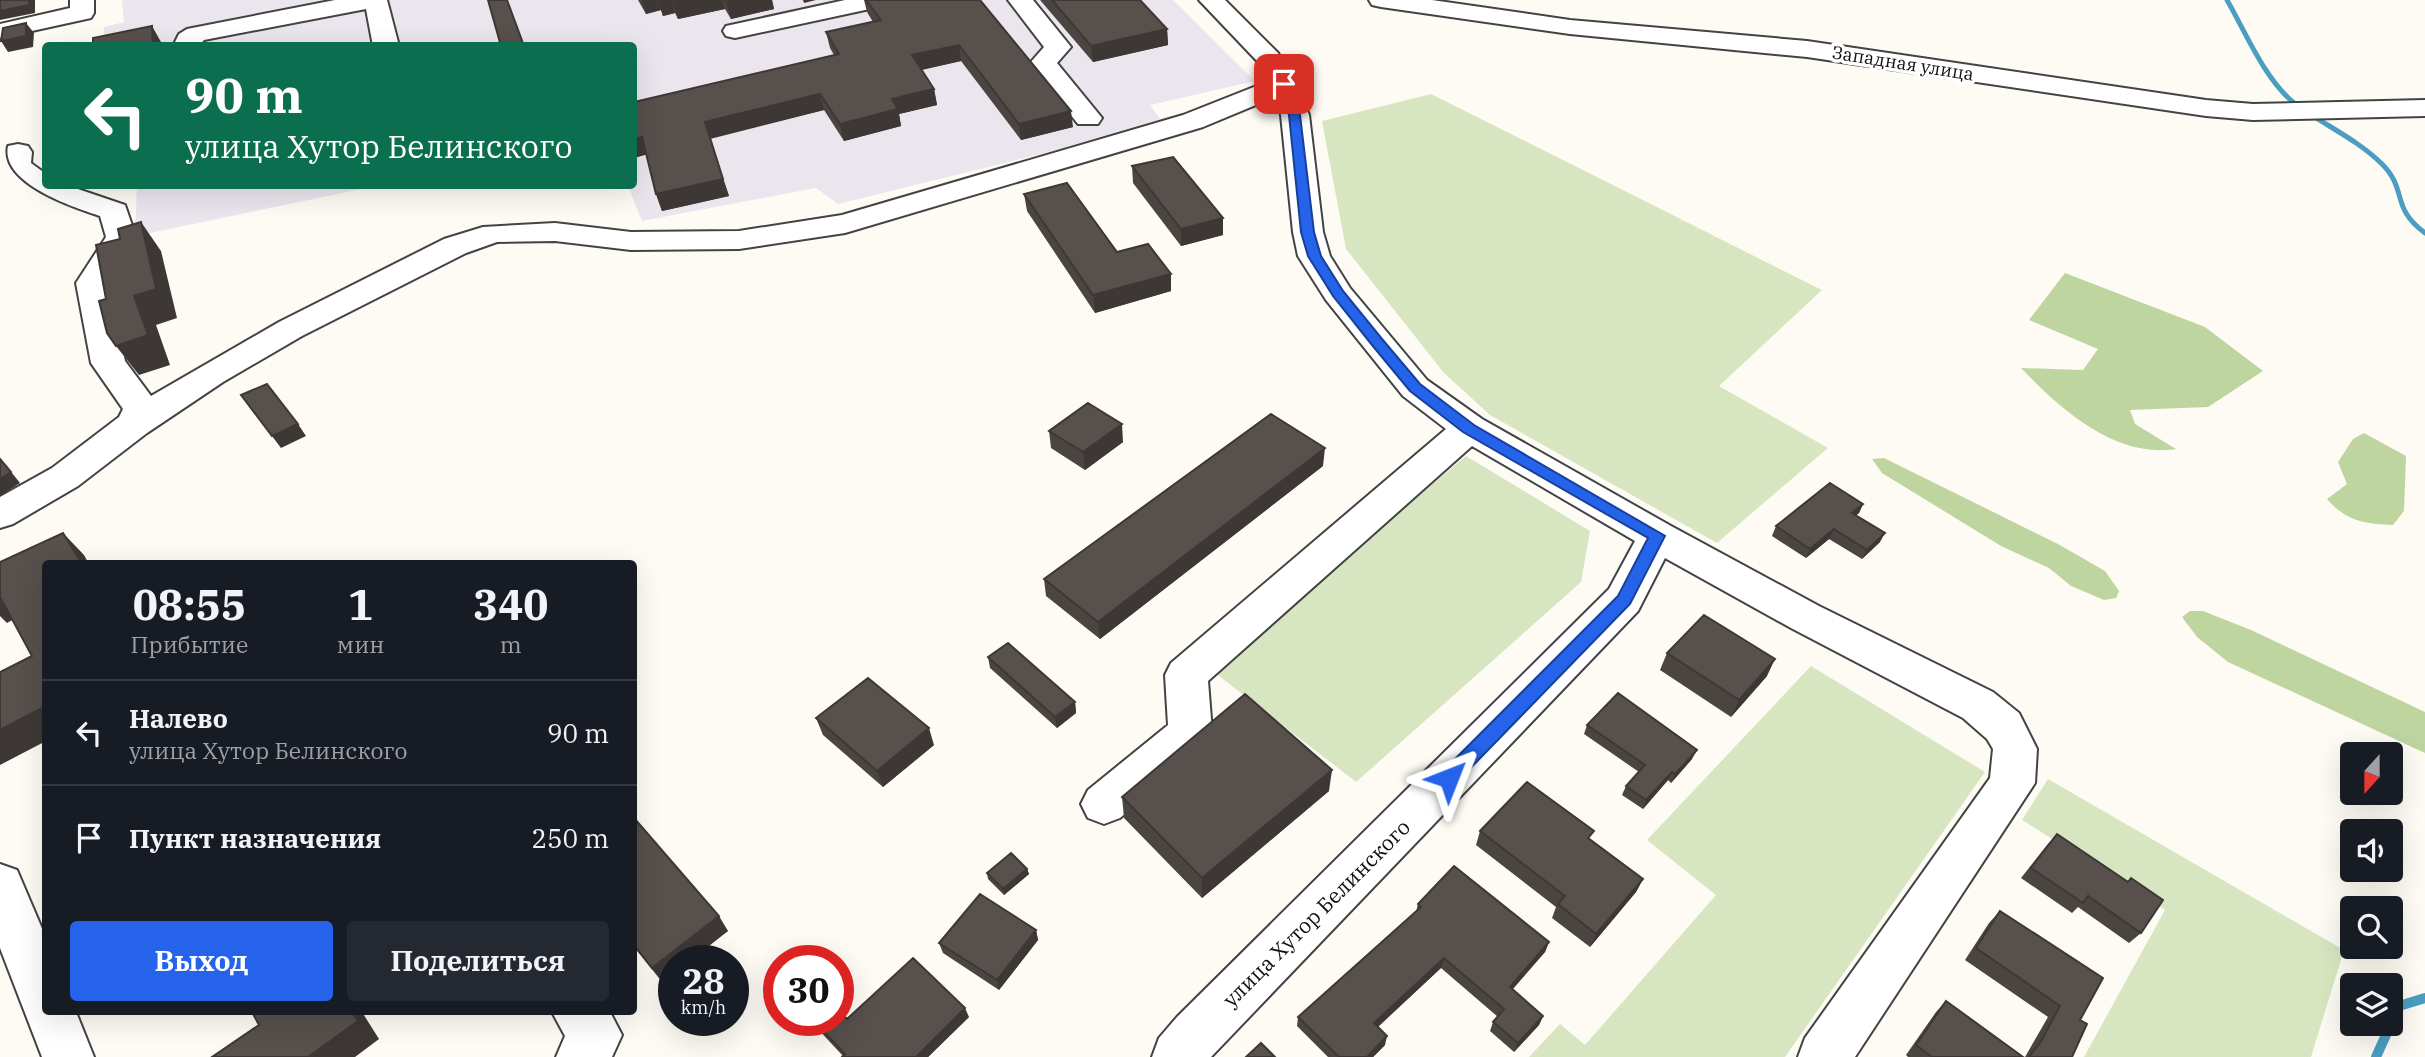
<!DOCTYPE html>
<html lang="ru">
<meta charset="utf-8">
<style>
:root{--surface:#171b24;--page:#242831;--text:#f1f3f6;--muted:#9ea1a6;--line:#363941;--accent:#2563eb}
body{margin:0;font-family:"IBM Plex Serif",serif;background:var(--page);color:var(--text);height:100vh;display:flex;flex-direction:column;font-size:26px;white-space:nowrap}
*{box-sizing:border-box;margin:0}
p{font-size:23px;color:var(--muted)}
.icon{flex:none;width:38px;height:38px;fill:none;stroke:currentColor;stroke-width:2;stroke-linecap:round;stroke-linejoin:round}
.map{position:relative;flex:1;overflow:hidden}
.panel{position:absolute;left:42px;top:560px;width:595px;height:455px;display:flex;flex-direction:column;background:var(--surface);border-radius:7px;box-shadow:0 7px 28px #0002}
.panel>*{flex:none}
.hud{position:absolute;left:42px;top:42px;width:595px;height:147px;border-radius:7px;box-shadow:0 7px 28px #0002;background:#0b6e4f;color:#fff;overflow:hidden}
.needle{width:46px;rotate:201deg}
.fabs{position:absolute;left:2340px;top:742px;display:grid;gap:14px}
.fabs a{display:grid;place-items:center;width:63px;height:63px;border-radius:7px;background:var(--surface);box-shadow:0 7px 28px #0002;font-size:35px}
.speed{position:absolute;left:658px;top:945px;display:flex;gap:14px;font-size:35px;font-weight:700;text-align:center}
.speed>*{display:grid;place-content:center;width:91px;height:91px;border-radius:50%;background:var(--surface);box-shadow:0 7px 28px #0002;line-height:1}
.speed small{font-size:18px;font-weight:400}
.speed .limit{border:10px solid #d22;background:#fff;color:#111}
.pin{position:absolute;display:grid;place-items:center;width:60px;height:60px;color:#fff;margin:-30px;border-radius:14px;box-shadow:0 4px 10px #0006}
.me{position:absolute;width:77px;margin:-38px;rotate:45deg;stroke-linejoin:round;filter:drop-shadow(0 0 5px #0008)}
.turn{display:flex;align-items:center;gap:24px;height:147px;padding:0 28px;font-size:32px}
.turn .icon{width:91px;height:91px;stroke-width:2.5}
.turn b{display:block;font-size:49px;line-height:60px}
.eta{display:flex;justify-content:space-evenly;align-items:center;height:119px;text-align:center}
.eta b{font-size:42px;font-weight:800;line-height:49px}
.cta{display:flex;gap:14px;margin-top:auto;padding:14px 28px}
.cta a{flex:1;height:80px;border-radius:7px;background:var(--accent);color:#fff;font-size:28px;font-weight:800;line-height:80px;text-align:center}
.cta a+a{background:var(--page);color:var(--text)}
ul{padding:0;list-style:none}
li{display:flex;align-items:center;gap:21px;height:105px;padding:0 28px;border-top:2px solid var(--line)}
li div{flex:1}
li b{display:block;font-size:26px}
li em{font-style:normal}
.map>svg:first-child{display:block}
.industrial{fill:#ebe5ed}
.green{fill:#d7e6c0}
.forest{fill:#bed5a0}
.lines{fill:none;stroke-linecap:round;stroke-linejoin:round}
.stream-far1{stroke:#4b9ec1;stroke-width:5}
.stream{stroke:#4b9ec1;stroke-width:10}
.minor-casing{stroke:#434343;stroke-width:4}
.minor{fill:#fff;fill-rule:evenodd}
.wall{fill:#4b4542}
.shaded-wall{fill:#3d3836}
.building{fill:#57504d;stroke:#3d3836;stroke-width:2}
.route{fill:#2563eb;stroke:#184099;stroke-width:2}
.labels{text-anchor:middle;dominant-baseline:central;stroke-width:7;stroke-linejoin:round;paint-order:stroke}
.far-street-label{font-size:18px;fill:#101010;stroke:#fff}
.street-label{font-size:21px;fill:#101010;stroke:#fff}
</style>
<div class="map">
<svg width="2425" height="1057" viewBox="0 0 2425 1057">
<rect width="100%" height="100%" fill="#fefbf4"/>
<!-- industrial -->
<path class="industrial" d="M126,0H1173L1255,81L1150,105L1160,119L1053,151L838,204L816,188L642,221L628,186H634V46H103L104,27L124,22L122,1Z
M137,186H376L135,236Z"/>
<!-- green -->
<path class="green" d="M1431,94L1822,290L1719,386L1828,448L1717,543L1490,415L1444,373L1346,249L1322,121Z
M1466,456L1590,531L1581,582L1356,782L1210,669Z
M1811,666L1985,772L1785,1057H1529L1560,1024L1585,1045L1716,895L1647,840Z
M2048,779L2344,950L2311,1057H2084L2165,910L2022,820Z"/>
<!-- forest -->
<path class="forest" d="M2065,273L2205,327L2263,371L2208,407L2130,410L2135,424L2176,449C2116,459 2060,409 2021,368L2083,370L2098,349L2029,320Z
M2364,433L2406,456L2404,511L2393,525C2365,524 2346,521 2327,499L2347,484L2338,462L2353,439Z
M1884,458L2058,544L2105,571L2119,591L2116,598L2104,600L2071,586L2049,568L2001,546L1882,473L1872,459Z
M2190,611H2203L2251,630L2425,712V753L2228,662L2197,637L2182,617Z"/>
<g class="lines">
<!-- stream-far1 -->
<path class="stream-far1" d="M2227,0C2246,33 2264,78 2294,103C2322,124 2357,139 2382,164C2408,190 2390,207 2425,233"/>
<!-- stream -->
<path class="stream" d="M2376,1057L2399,1006L2425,998"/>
<defs>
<path id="minor" d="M70,0H94V13L91,18L0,38V24L70,8Z
M335,0H387L399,46H373L366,9L204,40L199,46H173L179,34L187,29Z
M845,0H891L888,5L879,7L735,38L726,36L723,31L726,26Z
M1008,0H1033L1067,42L1071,47L1057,63L1102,118L1098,124H1078L1034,68L1030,63L1044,47Z
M1199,0H1225L1278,53L1297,84L1309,115L1323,232L1330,256L1350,288L1427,380L1482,419L1671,526L1819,606L1993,692L2019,713L2037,749L2035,783L1855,1057H1798L1805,1038L1990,778L1993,749L1987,739L1963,718L1791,628L1665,558L1638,611L1211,1057H1152L1159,1038L1177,1017L1609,589L1635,541L1472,446L1208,681L1212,732L1206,745L1120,818L1104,824L1088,818L1081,804L1088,790L1168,725L1165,675L1171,663L1446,429L1403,396L1326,300L1298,256L1293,232L1281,115L1275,97L1203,127L845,233L739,249L631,250L555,241L497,242L466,253L302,336L223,382L147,433L78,486L13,524L0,528V497L52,468L119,417L123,409L91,363L76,283L106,237L100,216C76,208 0,184 8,146L18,144L28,146L32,152L31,163L46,174V186H69L125,205L136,237L108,283L125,361L151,396L279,322L444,239L483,227L555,223L631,232L739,231L842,215L1183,115L1269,81L1258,62Z
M1369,0H1432L1570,20L1807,41L2206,100L2253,104L2425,100V116L2253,120L2206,116L1807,57L1570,34L1381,7L1372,5Z
M0,864L17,870L46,938V1012H76L94,1057H42L0,948Z
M552,1012H610L622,1035L612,1057H556L565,1036Z"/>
</defs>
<!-- minor casing -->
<use href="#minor" class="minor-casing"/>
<!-- minor -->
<use href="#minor" class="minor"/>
</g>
<!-- wall -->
<path class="wall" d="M638,0H772L774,9L731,19L725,9L678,19L675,13L663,16L661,10L646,14Z
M864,0H980L1073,127L1021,140L961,61L922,70L934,89L937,105L899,114L901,126L844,141L824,110L710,138L729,196L662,211L656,194L647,154L634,158V102L834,55L830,48L826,32L873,22L867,12Z
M1040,0H1140L1167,29L1168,45L1093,62Z
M1132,166L1223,235L1181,246L1133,183Z
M1024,194L1117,252L1171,274V291L1095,313L1027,211Z
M1049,431L1123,442L1085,470L1051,448Z
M1323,466L1100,639L1046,596L1044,579Z
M1863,504L1859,513L1856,515L1880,542L1862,559L1829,539L1806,558L1772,536L1776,526Z
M1667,653L1767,676L1731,717L1660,670Z
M988,657L1075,702L1076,713L1057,728L990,668Z
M816,718L934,745L883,787L823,735Z
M1587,725L1692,759L1671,783L1668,780L1643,809L1622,795L1626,786L1639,772L1584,734Z
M1329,791L1202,898L1124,818L1122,797Z
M634,818L728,931L674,961V974L663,983L634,947Z
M1480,831L1591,840L1643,879L1636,892L1590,947L1552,918L1556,907L1476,845Z
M2057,834L2128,881L2131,878L2141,933L2129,943L2078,907L2072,913L2021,878L2047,845Z
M1027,869L1029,874L1004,895L988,879L987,873Z
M1418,904L1549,942L1545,952L1512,989L1543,1016L1539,1025L1514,1052L1490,1031L1493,1022L1498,1017L1441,968L1378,1027L1385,1045L1373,1057H1328L1297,1026L1298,1017L1416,912Z
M2000,911L2080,1020L2072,1057H2025L2048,1017L1965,960L1989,923Z
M1036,930L1038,940L999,990L943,953L939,943Z
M1946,1001L2023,1057H1908L1906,1055L1936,1012Z
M969,1017L928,1057H842L843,1056L815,1026L812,1020Z"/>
<!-- shaded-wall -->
<path class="shaded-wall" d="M29,0H35V13L0,20V11Z
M641,0H657L661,10L646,14Z
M658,0H671L675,13L663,16Z
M687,0H722L725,9L678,19L673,3Z
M740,0H772L774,9L731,19L726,3Z
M803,0H816L804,3Z
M26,23L34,33L33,47L8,52L1,41Z
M152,26L161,42V46H153Z
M1167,29L1168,45L1093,62L1091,46Z
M959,45L961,61L915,71L912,55Z
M934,89L937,105L899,114L901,126L844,141L840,124L892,99Z
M820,94L824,110L710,139L705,122Z
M1071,111L1073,127L1021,140L1019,124Z
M642,137L648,154L634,158V139Z
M723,179L729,196L662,211L656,194Z
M1223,218V235L1181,246V229Z
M141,222L161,251L177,318L156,325L170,365L139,375L116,346L134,296Z
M1171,274V291L1095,313L1093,295Z
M298,424L306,436L281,448L272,436Z
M1122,424L1123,442L1085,470L1083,452Z
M1325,448L1323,466L1100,639L1098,622Z
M0,458L20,483L0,496Z
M1863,504L1859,513L1847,523L1852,513Z
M1834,529L1829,539L1806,558L1810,549Z
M63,533L84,555L89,564H82Z
M1885,533L1880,542L1862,559L1867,550Z
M0,595L21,615L7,623L0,616Z
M1775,659L1767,676L1731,717L1739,700Z
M1075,702L1076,713L1057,728L1055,717Z
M46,706V741L0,765V730Z
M929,728L934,745L883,787L877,771Z
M1697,750L1692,759L1671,783L1675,774Z
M1332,770L1329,791L1202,898V878Z
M1672,772L1668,780L1643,809L1646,800Z
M1027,869L1029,874L1004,895L1003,889Z
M1643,879L1636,892L1590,947L1596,934Z
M719,916L728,931L690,961H674V974L663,983L652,968Z
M1036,930L1038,940L999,990L997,980Z
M1549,942L1545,952L1506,997L1510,987Z
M1444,958L1441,968L1372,1032L1374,1023Z
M965,1008L969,1017L928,1057H916Z
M352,1012H362L379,1039L355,1057H308Z
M1543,1016L1539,1025L1514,1052L1518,1043Z
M1387,1036L1385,1045L1373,1057H1367Z"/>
<!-- building -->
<path class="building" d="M0,0H29V5L0,11Z
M488,0H507L524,46H501Z
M672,0H687L673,3Z
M724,0H740L726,3Z
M866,0H980L1071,111L1019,124L959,45L912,55L934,89L892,99L898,109L840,124L820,94L705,122L723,179L656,194L642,137L634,139V102L839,54L826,32L881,20Z
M1052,0H1140L1167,29L1091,46Z
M26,23V36L1,41L3,28Z
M152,26L153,46H93V38Z
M1173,157L1223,218L1181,229L1132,166Z
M1067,183L1117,252L1148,244L1171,274L1093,295L1024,194Z
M141,222L156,289L134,296L148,335L116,346L107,333L99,301L106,299L96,245L120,239L118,229Z
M267,384L298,424L272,436L241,395Z
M1088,403L1122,424L1083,452L1049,431Z
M1271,414L1325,448L1098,622L1044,579Z
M0,459L11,472L0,479Z
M1830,483L1863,504L1852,513L1885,533L1867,550L1834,529L1810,549L1776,526Z
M63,533L82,564H46V706L0,730V672L32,656L0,597V562Z
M1704,615L1775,659L1739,700L1667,653Z
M1008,643L1075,702L1055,717L988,657Z
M868,678L929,728L877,771L816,718Z
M1618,693L1697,750L1675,774L1672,772L1646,800L1626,786L1645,765L1587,725Z
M1245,694L1332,770L1202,878L1122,797Z
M1527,782L1594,831L1588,838L1643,879L1596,934L1558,904L1565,896L1480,831Z
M634,818L719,916L652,968L634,945Z
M2057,834L2128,882L2131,878L2163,900L2141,933L2088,896L2083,903L2031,868Z
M1011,853L1027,869L1003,889L987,873Z
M1454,866L1549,942L1510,987L1543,1016L1518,1043L1493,1022L1504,1009L1444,958L1374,1023L1387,1036L1367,1057H1339L1298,1017L1421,907L1418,904Z
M980,894L1036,930L997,980L939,943Z
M2000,911L2103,978L2080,1020L2087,1024L2072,1057H2029L2040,1043L2060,1006L1976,948Z
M913,958L965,1008L916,1057H842L845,1054L813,1020H838V1010L847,1019Z
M1946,1001L2023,1057H1932L1916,1045Z
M252,1012H352L358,1021L308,1057H212L259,1025Z
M1261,1043L1275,1057H1246Z"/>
<!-- route -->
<path class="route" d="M1284,80L1290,84L1300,115L1314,232L1321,256L1343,291L1382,339L1420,384L1474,425L1665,536L1630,604L1455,784H1442L1439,778L1442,772L1618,596L1648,538L1463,432L1410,391L1372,345L1333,296L1308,256L1301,232L1289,115L1279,84Z"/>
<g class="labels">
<!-- far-street labels -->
<g class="far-street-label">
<text transform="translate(1903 63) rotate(9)">Западная улица</text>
</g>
<!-- street labels -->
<g class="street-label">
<text transform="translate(1316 913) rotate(-45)">улица Хутор Белинского</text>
</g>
</g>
</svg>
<div class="fabs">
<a><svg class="needle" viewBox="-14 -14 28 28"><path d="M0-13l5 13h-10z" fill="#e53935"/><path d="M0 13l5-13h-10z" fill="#9ea1a6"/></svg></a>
<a><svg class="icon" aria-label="sound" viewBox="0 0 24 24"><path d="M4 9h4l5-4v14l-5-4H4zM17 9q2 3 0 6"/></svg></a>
<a><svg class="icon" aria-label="search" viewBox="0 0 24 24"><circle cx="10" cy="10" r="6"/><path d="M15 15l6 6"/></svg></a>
<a><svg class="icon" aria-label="layers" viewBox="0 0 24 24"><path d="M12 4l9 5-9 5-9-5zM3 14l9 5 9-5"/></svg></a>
</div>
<div class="speed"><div>28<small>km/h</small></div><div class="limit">30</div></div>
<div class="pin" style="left:1284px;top:84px;background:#d93025"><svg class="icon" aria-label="arrive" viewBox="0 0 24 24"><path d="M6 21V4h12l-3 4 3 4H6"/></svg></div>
<svg class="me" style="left:1449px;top:778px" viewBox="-20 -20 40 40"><path d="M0-17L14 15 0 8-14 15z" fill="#2563eb" stroke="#fff" stroke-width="4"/></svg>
<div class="hud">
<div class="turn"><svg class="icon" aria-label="left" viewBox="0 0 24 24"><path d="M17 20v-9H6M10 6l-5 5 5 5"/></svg><div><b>90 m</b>улица Хутор Белинского</div></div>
</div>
<section class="panel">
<div class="eta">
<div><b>08:55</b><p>Прибытие</p></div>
<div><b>1</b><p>мин</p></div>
<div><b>340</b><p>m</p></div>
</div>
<ul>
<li><svg class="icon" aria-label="left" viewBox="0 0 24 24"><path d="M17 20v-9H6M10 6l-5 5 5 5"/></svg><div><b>Налево</b><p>улица Хутор Белинского</p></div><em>90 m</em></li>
<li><svg class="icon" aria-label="arrive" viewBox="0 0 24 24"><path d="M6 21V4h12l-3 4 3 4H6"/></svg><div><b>Пункт назначения</b></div><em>250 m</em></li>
</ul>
<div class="cta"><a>Выход</a><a>Поделиться</a></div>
</section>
</div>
